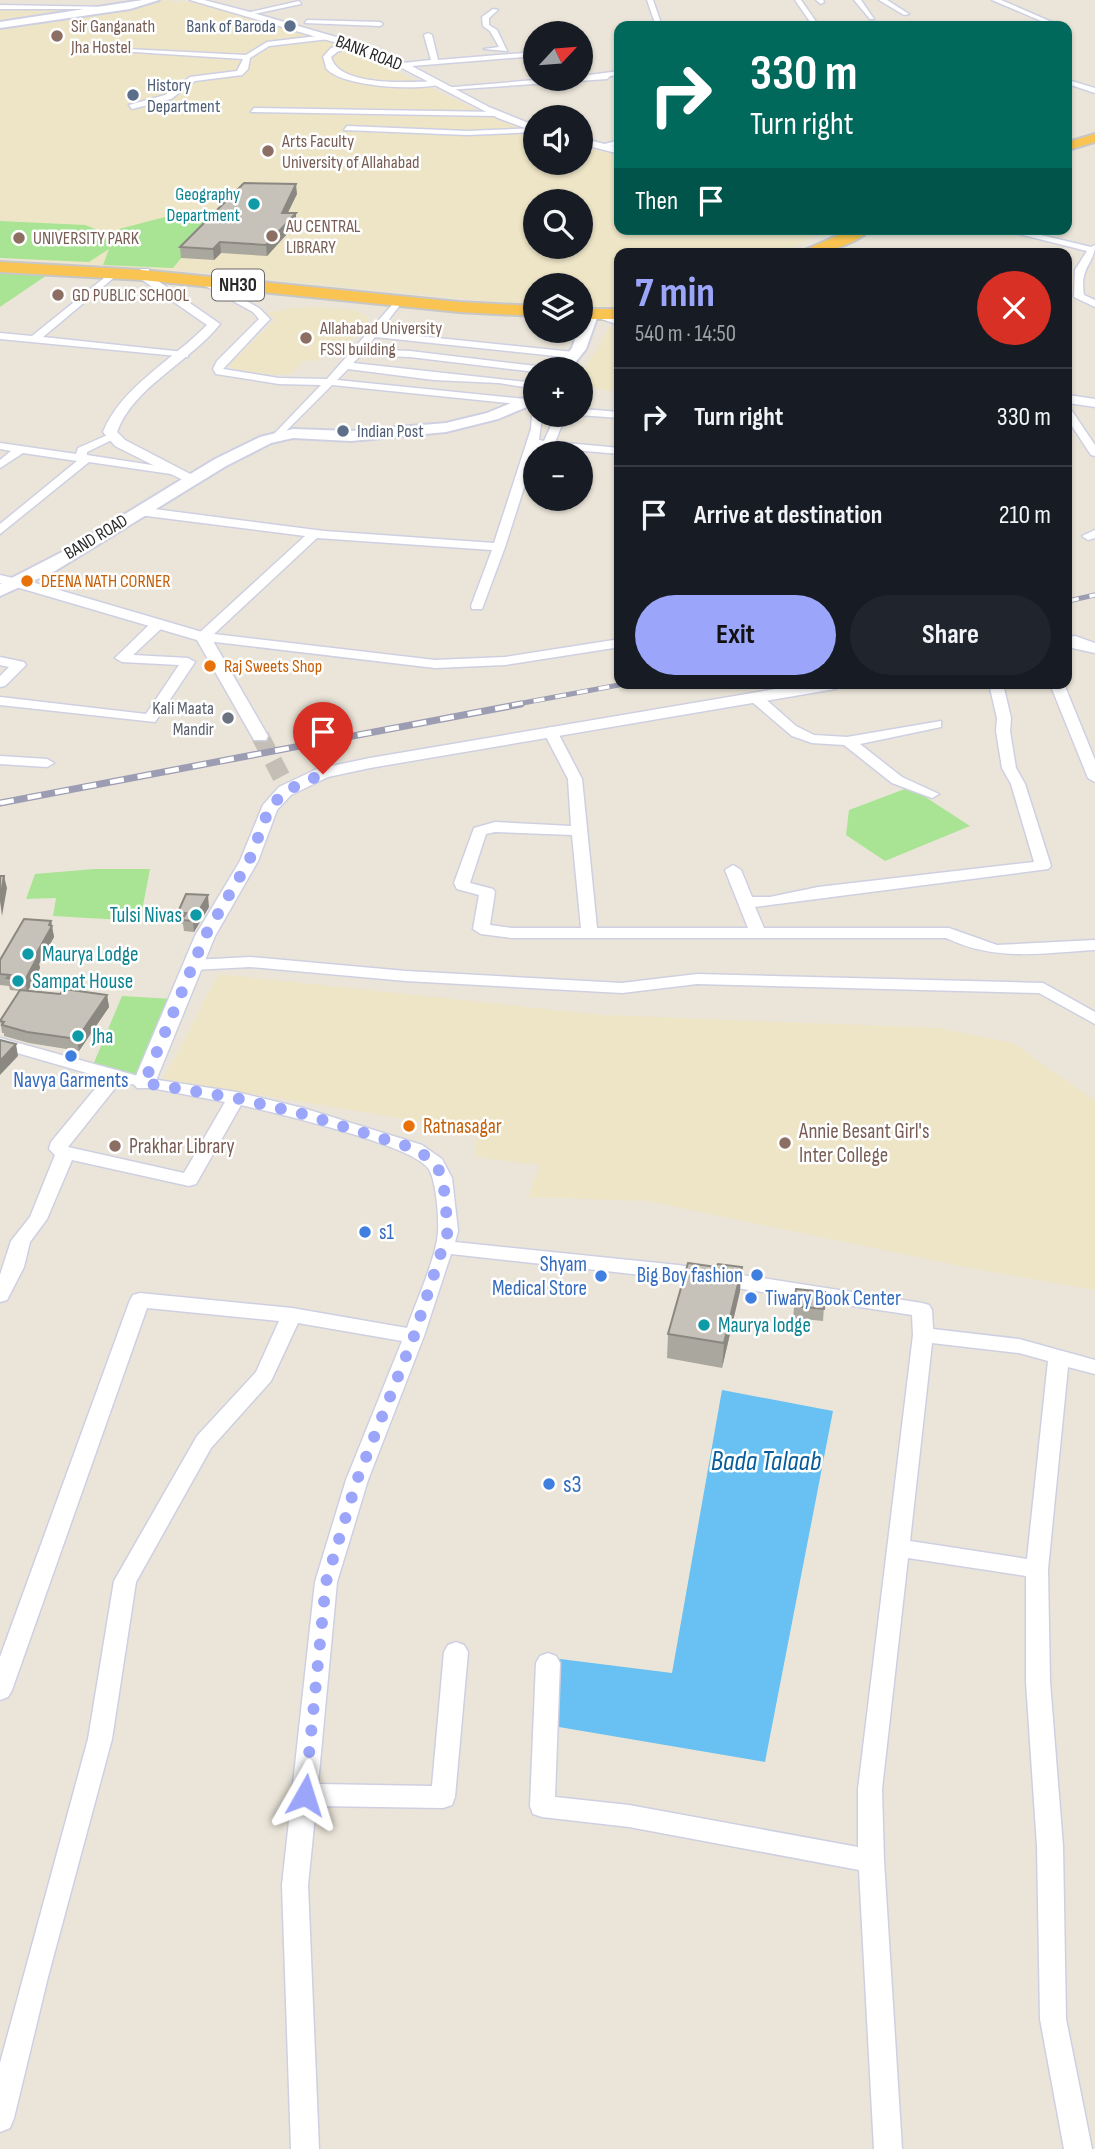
<!DOCTYPE html>
<meta charset="utf-8">
<style>
:root{--surface:#171b24;--page:#20242c;--text:#f1f3f6;--muted:#9ea1a6;--line:#363941;--accent:#9ba6fa}
body{margin:0;font-family:"Sofia Sans Condensed",sans-serif;background:var(--page);color:var(--text);height:100vh;display:flex;flex-direction:column;font-size:26px;white-space:nowrap}
*{box-sizing:border-box;margin:0}
p{font-size:23px;color:var(--muted)}
.icon{flex:none;width:38px;height:38px;fill:none;stroke:currentColor;stroke-width:2;stroke-linecap:round;stroke-linejoin:round}
.map{position:relative;flex:1;overflow:hidden}
.side{position:absolute;left:614px;top:248px;width:458px;height:441px;display:flex;flex-direction:column;background:var(--surface);border-radius:14px;box-shadow:0 2px 5px #0004}
.side>*{flex:none}
.banner{position:absolute;left:614px;top:21px;width:458px;height:214px;border-radius:14px;box-shadow:0 2px 5px #0004;background:#00695c;color:#fff;overflow:hidden}
.needle{width:46px;rotate:64deg}
.buttons{position:absolute;left:523px;top:21px;display:grid;gap:14px}
.buttons a{display:grid;place-items:center;width:70px;height:70px;border-radius:50%;background:var(--surface);box-shadow:0 2px 5px #0004;font-size:35px}
.pin{position:absolute;display:grid;place-items:center;width:60px;height:60px;color:#fff;margin:-72px -30px;border-radius:50% 50% 50% 0;rotate:-45deg;box-shadow:0 0 7px #0007}
.pin .icon{rotate:45deg}
.me{position:absolute;width:77px;margin:-38px;rotate:6deg;stroke-linejoin:round;filter:drop-shadow(0 0 5px #0008)}
.turn{display:flex;align-items:center;gap:24px;height:147px;padding:0 21px;font-size:32px}
.turn .icon{width:91px;height:91px;stroke-width:2.5}
.turn b{display:block;font-size:49px;line-height:60px}
.then{display:flex;align-items:center;height:66px;padding:0 21px;background:#0003;gap:14px;font-size:26px}
.round{display:grid;place-items:center;flex:none;width:74px;height:74px;border-radius:37px;background:var(--page)}
.head{display:flex;align-items:center;justify-content:space-between;height:119px;padding:0 21px}
h1{font-size:42px;font-weight:700;line-height:52px;color:var(--accent)}
.primary-button{display:flex;gap:14px;margin-top:auto;padding:14px 21px}
.primary-button a{flex:1;height:80px;border-radius:42px;background:var(--accent);color:#111;font-size:28px;font-weight:700;line-height:80px;text-align:center}
.primary-button a+a{background:var(--page);color:var(--text)}
ul{padding:0;list-style:none}
li{display:flex;align-items:center;gap:21px;height:98px;padding:0 21px;border-top:2px solid var(--line)}
li div{flex:1}
li b{display:block;font-size:26px}
li em{font-style:normal}
.map>svg:first-child{display:block}
.education{fill:#eee5c7;fill-rule:evenodd}
.green{fill:#a8e493}
.water{fill:#68c1f2}
.lines{fill:none;stroke-linecap:round;stroke-linejoin:round}
.tertiary-tunnel{stroke:#c4bfb6;stroke-width:18;stroke-dasharray:18 10;stroke-linecap:butt}
.minor-casing{stroke:#ced0e2;stroke-width:3}
.tertiary-casing{stroke:#ced0e2;stroke-width:3}
.secondary-casing{stroke:#ced0e2;stroke-width:4}
.trunk-casing{stroke:#c7c7c7;stroke-width:4}
.minor{fill:#fff;fill-rule:evenodd}
.tertiary{fill:#fff;fill-rule:evenodd}
.secondary{fill:#fff;fill-rule:evenodd}
.trunk{fill:#fac452;fill-rule:evenodd}
.rail-far1-casing{stroke:#9c9db3;stroke-width:5}
.rail-casing{stroke:#9c9db3;stroke-width:7}
.rail-far1{stroke:#fff;stroke-width:3.5;stroke-dasharray:11;stroke-linecap:butt}
.rail{stroke:#fff;stroke-width:4.5;stroke-dasharray:14;stroke-linecap:butt}
.wall{fill:#aaa79f}
.shaded-wall{fill:#8b8882}
.building{fill:#c6c2b9;stroke:#8b8882;stroke-width:2}
.route{stroke:#9ba6fa;stroke-width:12;stroke-dasharray:0 21.6}
.service-dot{fill:#5c6f8a;stroke:#fff;stroke-width:2.5}
.education-dot{fill:#8d6e63;stroke:#fff;stroke-width:2.5}
.culture-dot{fill:#0f9aa8;stroke:#fff;stroke-width:2.5}
.food-dot{fill:#e8710a;stroke:#fff;stroke-width:2.5}
.worship-dot{fill:#6b7280;stroke:#fff;stroke-width:2.5}
.shop-dot{fill:#3f7fe0;stroke:#fff;stroke-width:2.5}
.labels{text-anchor:middle;dominant-baseline:central;stroke-width:5;stroke-linejoin:round;paint-order:stroke}
.far-education-label{font-size:18px;fill:#785e54;stroke:#fff;text-anchor:start}
.far-service-label{font-size:18px;fill:#4e5e75;stroke:#fff;text-anchor:start}
.far-street-label{font-size:18px;fill:#282828;stroke:#fff}
.far-culture-label{font-size:18px;fill:#0d838f;stroke:#fff;text-anchor:end}
.far-food-label{font-size:18px;fill:#c56008;stroke:#fff;text-anchor:start}
.far-worship-label{font-size:18px;fill:#5b616d;stroke:#fff;text-anchor:end}
.shield{fill:#fff;stroke:#686868;stroke-width:2}
.shield-label{font-size:19px;font-weight:bold;fill:#282828}
.culture-label{font-size:21px;fill:#0d838f;stroke:#fff;text-anchor:start}
.shop-label{font-size:21px;fill:#366cbe;stroke:#fff;text-anchor:start}
.food-label{font-size:21px;fill:#c56008;stroke:#fff;text-anchor:start}
.education-label{font-size:21px;fill:#785e54;stroke:#fff;text-anchor:start}
.near-shop-label{font-size:24px;fill:#366cbe;stroke:#fff;text-anchor:start}
.near-water-label{font-size:28px;font-style:italic;fill:#095c9b;stroke:#fff}
</style>
<div class="map">
<svg width="1095" height="2149" viewBox="0 0 1095 2149">
<rect width="100%" height="100%" fill="#ebe5d9"/>
<!-- education -->
<path class="education" d="M161,0L195,3L307,33L360,54L485,114L535,134L536,163H581V146L619,156L620,229H819L818,235L779,254H620L619,309L581,310V285H536L535,306L195,272L0,258V8L106,12ZM536,201H581V247H536Z
M320,307L353,310L366,315L368,321L360,327L361,332L348,343L341,354H325L318,361L304,360L291,374L280,375L246,373L228,366L276,319L265,314L289,308Z
M609,327L619,328V392L581,387V376Z
M218,974L603,1015L939,1028L1013,1043L1095,1101V1290L980,1270L647,1201L528,1197L540,1165L475,1157L477,1128L445,1126L164,1079Z"/>
<!-- green -->
<path class="green" d="M184,212L217,215L173,268L103,265L109,249L89,262L0,258V221L85,225L103,232L110,248L119,229Z
M0,265L53,271L0,307Z
M910,787L970,826L885,861L846,835L849,810Z
M94,869H150L140,921L53,916L56,898L26,899L35,874Z
M122,996L173,999L142,1078L93,1065Z"/>
<!-- water -->
<path class="water" d="M722,1390L833,1411L765,1762L553,1726L552,1658L672,1673Z"/>
<g class="lines">
<!-- tertiary-tunnel -->
<path class="tertiary-tunnel" d="M260,736L283,780"/>
<defs>
<path id="minor" d="M647,0H653L662,26H656Z
M795,0H801L819,26H813Z
M816,0H823L824,2L821,4Z
M854,0H861L874,19H870Z
M879,0H887L909,14L904,15Z
M992,0H1001L1061,26H1053Z
M299,1L301,4L245,16L242,14Z
M0,5L109,7L112,9H0Z
M493,9L498,10L489,18V25L497,30L507,51L484,49L499,47L490,31L483,26L482,17Z
M307,20L380,22L383,24L380,26L305,23Z
M428,33L432,35L438,60L536,52V56L400,67L403,63L431,60L424,35Z
M326,35L329,39L269,46L250,58L248,69L242,75L195,81L171,99L132,109L129,105L165,95L190,77L237,71L243,59L103,50L107,48L246,55L267,42Z
M349,42L352,46L337,52L331,57C339,88 413,82 439,81L443,83C424,92 339,87 326,68C326,67 324,58 323,57L331,48Z
M620,71V75L610,76L607,79L447,90L443,88L546,79H581V76Z
M1068,80L1095,88V93L1068,84Z
M254,108L497,112L501,114L497,116L251,112Z
M347,126L467,131L536,128V132L467,135L344,130Z
M620,140V145L601,148L597,146Z
M999,229H1016L1091,247L1095,245C1095,263 1079,267 1084,295L1095,300V307L1074,297L1075,270L1087,251Z
M821,250L829,252L830,254H817Z
M114,270L117,271V275L43,337L184,352L188,353V357L0,339V333L32,336Z
M200,279H206L259,308L270,319L223,369L279,378L327,379L399,297L404,300L379,332L574,352L579,355L574,358L375,337L366,349L410,351L536,366L541,369H536V372L410,357L361,355L353,363L536,383V389L499,383L434,380L348,369L337,380L526,399L531,402L526,405L332,385L279,438L273,435L275,433L321,385L279,384L216,374L213,369L217,361L259,319L253,312L200,283Z
M581,409L620,412V418L579,415Z
M1068,410L1072,411L1095,445V456L1091,455L1068,420Z
M536,412V415H542L539,440L544,441L556,415H566L555,442L620,448V454L537,447L505,547L482,609H472L471,606L492,550L317,538L214,634L435,660L505,657L620,639V647L505,665L435,668L198,640V634L305,536L139,515L133,511L139,507L324,531L494,543L531,429L532,415Z
M112,433L116,434V438L87,452V455L171,468L177,471L171,474L89,462L0,534V524L77,461L23,453L0,468V460L11,451L0,449V443L76,454L78,448Z
M1095,530V538L1088,540L1082,536Z
M0,575L22,580L24,583L18,587L0,583Z
M158,620L163,621V627L133,655L188,658L195,662L155,722L0,705V697L146,714L179,665L122,662L115,658L153,621Z
M0,657L24,662L26,665L5,686L0,687V676L9,667L0,665Z
M989,684H1003L1011,718L1010,731L1016,768L1025,784L1051,866L1048,869L755,907L764,928H949L997,945L1095,940V950C1041,953 997,962 946,938H512L481,934L473,929L479,895L457,889L454,883L474,828L495,822L571,826L568,779L543,731L550,727L557,731L582,779L597,928H748L725,870L733,865L741,870L752,897H770L818,887L1034,862L1011,784L1002,768L996,731L997,718ZM495,832L572,835L581,928H512L490,925L495,892L493,889L470,883L486,834Z
M1050,684H1064L1095,760V782L1088,778Z
M756,694L761,695L796,726L814,735L847,737L941,721V727L860,744L902,777L939,794L932,798L892,783L844,745L812,743L792,736L751,701V695Z
M0,756L47,759L54,763L47,767L0,764Z
M250,957L406,971L622,983L697,974L1043,983L1095,1012V1024L1039,993L697,984L622,993L406,981L250,967L193,970L185,965L193,960Z
M0,1038L145,1078L236,1092L303,1108L422,1145L442,1159L452,1178L458,1231L455,1242L678,1265L922,1303L929,1305L932,1310L933,1329L1019,1339L1095,1360V1374L1068,1367L1048,1569L1050,1682L1063,1846L1066,2019L1092,2149H1064L1040,2019L1037,1846L1026,1682V1576L908,1558L882,1789L884,1861L902,2149H874L859,1870L629,1827L542,1817L533,1814L530,1806L536,1663L540,1656L548,1653L556,1656L560,1663L555,1797L629,1805L858,1847V1789L913,1335L912,1315L678,1279L451,1254L424,1336L368,1480L337,1582L318,1784L432,1786L444,1652L448,1645L456,1642L464,1645L468,1652L455,1797L452,1805L443,1808L316,1806L308,1885L319,2149H291L282,1885L315,1582L346,1480L402,1341L298,1323L271,1381L211,1448L136,1582L112,1739L48,1977L14,2118L10,2128L0,2132V2063L88,1739L114,1581L197,1436L256,1372L279,1321L147,1308L12,1690L8,1697L0,1700V1657L130,1300L133,1295L140,1293L292,1308L407,1328C416,1301 437,1257 438,1231C439,1217 436,1178 428,1168C410,1144 276,1113 241,1105L196,1184L189,1186L72,1160L47,1219L30,1242L24,1267L7,1300L0,1302V1275L11,1241L30,1217L55,1155L49,1149L51,1142L104,1078L0,1048ZM120,1082L225,1102L184,1173L68,1147ZM932,1343L1019,1353L1048,1361L1027,1559L910,1541Z"/>
<path id="tertiary" d="M190,0H204L250,12L357,43L408,64L489,107L536,126V132L498,118L402,68L351,47Z
M581,138L620,148V154L581,144Z
M141,269H149L148,274L220,324C190,362 133,387 117,432L125,440L196,477L198,480L191,484L115,446L103,432C121,387 174,359 207,325L138,277L136,275Z
M602,311L620,318V325L598,318V312Z
M1068,395L1095,399V407L1068,403Z
M18,578L209,634L268,736L266,740H254L197,640L13,586L10,583Z
M1075,636L1095,643V653L1068,647V637Z
M805,684H843L835,689L370,768L328,777L291,795L277,810L258,861L215,936L155,1083L151,1088H137L133,1083L195,936L240,861L263,805L279,787L317,769L370,758Z"/>
<path id="secondary" d="M143,0H159L130,9L0,28V22Z
M591,311L598,315L586,349L570,369H556L572,348L578,331H581L584,315Z
M536,393V403L498,419L446,432L351,441L293,438L271,443L226,466L55,571L0,596V584L66,550L215,459L260,437L293,429L351,431L446,423L487,413Z"/>
<path id="trunk" d="M1095,134V142L1068,150V142Z
M852,229H871C852,247 821,254 796,254Z
M0,262L142,270L459,302L536,306V316L459,312L142,280L0,272Z
M581,309H620V319H581Z"/>
</defs>
<!-- minor casing -->
<use href="#minor" class="minor-casing"/>
<!-- tertiary casing -->
<use href="#tertiary" class="tertiary-casing"/>
<!-- secondary casing -->
<use href="#secondary" class="secondary-casing"/>
<!-- trunk casing -->
<use href="#trunk" class="trunk-casing"/>
<!-- minor -->
<use href="#minor" class="minor"/>
<!-- tertiary -->
<use href="#tertiary" class="tertiary"/>
<!-- secondary -->
<use href="#secondary" class="secondary"/>
<!-- trunk -->
<use href="#trunk" class="trunk"/>
<defs>
<path id="rail-far1" d="M1068,601L1095,595
M512,705L624,684"/>
<path id="rail" d="M0,803L521,704"/>
</defs>
<!-- rail-far1 casing -->
<use href="#rail-far1" class="rail-far1-casing"/>
<!-- rail casing -->
<use href="#rail" class="rail-casing"/>
<!-- rail-far1 -->
<use href="#rail-far1" class="rail-far1"/>
<!-- rail -->
<use href="#rail" class="rail"/>
</g>
<!-- wall -->
<path class="wall" d="M297,194L287,213H296V224L267,256L221,253L214,260L181,258L180,247Z
M209,907L194,932L184,931L183,924L179,923L178,912Z
M51,921L54,937L39,964L40,968L28,991L60,994L107,995L109,1007L79,1051L29,1043L4,1036V1033H2L0,1020L19,991L10,990L9,986L0,985V960Z
M796,1289L825,1292L823,1321L793,1318Z
M740,1291L722,1368L667,1358L668,1334Z"/>
<!-- shaded-wall -->
<path class="shaded-wall" d="M296,184L297,194L283,223L282,213Z
M296,213V224L267,256L266,245Z
M220,242L221,253L214,260L213,249Z
M4,876L7,888L2,916L0,901Z
M208,895L209,907L194,932L193,921Z
M51,921L54,937L39,964L40,968L27,992L25,980Z
M107,995L109,1007L79,1051L77,1039Z
M16,1044L18,1056L0,1075V1061Z
M742,1267L740,1291L722,1368L724,1343Z"/>
<!-- building -->
<path class="building" d="M244,183L296,184L282,213H296L266,245L220,242L213,249L180,247Z
M0,876H4L0,901Z
M186,894L208,895L193,921L182,920L186,913L178,912Z
M24,919L51,921L49,925L52,926L35,956H38L25,980L7,978L10,975L0,974V960Z
M64,989L107,995L77,1039L27,1032L2,1025L4,1022L0,1021L20,990L60,994Z
M0,1040L16,1044L0,1061Z
M688,1263L716,1267L718,1264L742,1267L724,1343L668,1334Z
M796,1289L825,1292L824,1309L794,1306Z"/>
<g class="lines">
<!-- route -->
<path class="route" d="M305,1795L326,1582L357,1480L414,1336L448,1231L443,1178L435,1163L416,1149L303,1114L236,1098L144,1083L205,936L249,861L269,809L285,791L323,774"/>
</g>
<!-- markers -->
<g class="service-dot">
<circle cx="290" cy="26" r="7"/>
<circle cx="133" cy="95" r="7"/>
<circle cx="343" cy="431" r="7"/>
</g>
<g class="education-dot">
<circle cx="57" cy="36" r="7"/>
<circle cx="268" cy="151" r="7"/>
<circle cx="272" cy="236" r="7"/>
<circle cx="19" cy="238" r="7"/>
<circle cx="58" cy="295" r="7"/>
<circle cx="306" cy="338" r="7"/>
<circle cx="785" cy="1143" r="7"/>
<circle cx="115" cy="1146" r="7"/>
</g>
<g class="culture-dot">
<circle cx="254" cy="204" r="7"/>
<circle cx="196" cy="915" r="7"/>
<circle cx="28" cy="954" r="7"/>
<circle cx="18" cy="981" r="7"/>
<circle cx="78" cy="1036" r="7"/>
<circle cx="704" cy="1325" r="7"/>
</g>
<g class="food-dot">
<circle cx="27" cy="581" r="7"/>
<circle cx="210" cy="666" r="7"/>
<circle cx="409" cy="1126" r="7"/>
</g>
<circle class="worship-dot" cx="228" cy="718" r="7"/>
<g class="shop-dot">
<circle cx="71" cy="1056" r="7"/>
<circle cx="365" cy="1232" r="7"/>
<circle cx="757" cy="1275" r="7"/>
<circle cx="601" cy="1276" r="7"/>
<circle cx="751" cy="1298" r="7"/>
<circle cx="549" cy="1484" r="7"/>
</g>
<g class="labels">
<!-- far-education labels -->
<g class="far-education-label">
<text x="71" y="26">Sir Ganganath<tspan x="71" dy="21">Jha Hostel</tspan></text>
<text x="282" y="141">Arts Faculty<tspan x="282" dy="21">University of Allahabad</tspan></text>
<text x="286" y="226">AU CENTRAL<tspan x="286" dy="21">LIBRARY</tspan></text>
<text x="33" y="238">UNIVERSITY PARK</text>
<text x="72" y="295">GD PUBLIC SCHOOL</text>
<text x="320" y="328">Allahabad University<tspan x="320" dy="21">FSSI building</tspan></text>
</g>
<!-- far-service labels -->
<g class="far-service-label">
<text x="276" y="26" text-anchor="end">Bank of Baroda</text>
<text x="147" y="85">History<tspan x="147" dy="21">Department</tspan></text>
<text x="357" y="431">Indian Post</text>
</g>
<!-- far-street labels -->
<g class="far-street-label">
<text transform="translate(369 53) rotate(21)">BANK ROAD</text>
<text transform="translate(96 537) rotate(-31)">BAND ROAD</text>
</g>
<!-- far-culture labels -->
<g class="far-culture-label">
<text x="240" y="194">Geography<tspan x="240" dy="21">Department</tspan></text>
</g>
<!-- far-food labels -->
<g class="far-food-label">
<text x="41" y="581">DEENA NATH CORNER</text>
<text x="224" y="666">Raj Sweets Shop</text>
</g>
<!-- far-worship labels -->
<g class="far-worship-label">
<text x="214" y="708">Kali Maata<tspan x="214" dy="21">Mandir</tspan></text>
</g>
<!-- shield labels -->
<rect class="shield" x="212" y="269.5" width="52" height="31" rx="5"/>
<g class="shield-label">
<text x="238" y="285">NH30</text>
</g>
<!-- culture labels -->
<g class="culture-label">
<text x="182" y="915" text-anchor="end">Tulsi Nivas</text>
<text x="42" y="954">Maurya Lodge</text>
<text x="32" y="981">Sampat House</text>
<text x="92" y="1036">Jha</text>
<text x="718" y="1325">Maurya lodge</text>
</g>
<!-- shop labels -->
<g class="shop-label">
<text x="71" y="1080" text-anchor="middle">Navya Garments</text>
<text x="379" y="1232">s1</text>
<text x="587" y="1264" text-anchor="end">Shyam<tspan x="587" dy="24">Medical Store</tspan></text>
<text x="743" y="1275" text-anchor="end">Big Boy fashion</text>
<text x="765" y="1298">Tiwary Book Center</text>
</g>
<!-- food labels -->
<g class="food-label">
<text x="423" y="1126">Ratnasagar</text>
</g>
<!-- education labels -->
<g class="education-label">
<text x="799" y="1131">Annie Besant Girl's<tspan x="799" dy="24">Inter College</tspan></text>
<text x="129" y="1146">Prakhar Library</text>
</g>
<!-- near-shop labels -->
<g class="near-shop-label">
<text x="563" y="1484">s3</text>
</g>
<!-- near-water labels -->
<g class="near-water-label">
<text x="766" y="1461">Bada Talaab</text>
</g>
</g>
</svg>
<div class="buttons">
<a><svg class="needle" viewBox="-14 -14 28 28"><path d="M0-13l5 13h-10z" fill="#e53935"/><path d="M0 13l5-13h-10z" fill="#9ea1a6"/></svg></a>
<a><svg class="icon" aria-label="sound" viewBox="0 0 24 24"><path d="M4 9h4l5-4v14l-5-4H4zM17 9q2 3 0 6"/></svg></a>
<a><svg class="icon" aria-label="search" viewBox="0 0 24 24"><circle cx="10" cy="10" r="6"/><path d="M15 15l6 6"/></svg></a>
<a><svg class="icon" aria-label="layers" viewBox="0 0 24 24"><path d="M12 4l9 5-9 5-9-5zM3 14l9 5 9-5"/></svg></a>
<a>+</a>
<a>−</a>
</div>
<div class="pin" style="left:323px;top:774px;background:#d93025"><svg class="icon" aria-label="arrive" viewBox="0 0 24 24"><path d="M6 21V4h12l-3 4 3 4H6"/></svg></div>
<svg class="me" style="left:305px;top:1795px" viewBox="-20 -20 40 40"><path d="M0-17L14 15 0 8-14 15z" fill="#9ba6fa" stroke="#fff" stroke-width="4"/></svg>
<div class="banner">
<div class="turn"><svg class="icon" aria-label="right" viewBox="0 0 24 24"><path d="M7 20v-9h11M14 6l5 5-5 5"/></svg><div><b>330 m</b>Turn right</div></div>
<div class="then">Then<svg class="icon" aria-label="arrive" viewBox="0 0 24 24"><path d="M6 21V4h12l-3 4 3 4H6"/></svg></div>
</div>
<section class="side">
<div class="head"><div><h1>7 min</h1><p>540 m · 14:50</p></div><a class="round" style="background:#d93025;color:#fff"><svg class="icon" aria-label="close" viewBox="0 0 24 24"><path d="M6 6l12 12M18 6L6 18"/></svg></a></div>
<ul>
<li><svg class="icon" aria-label="right" viewBox="0 0 24 24"><path d="M7 20v-9h11M14 6l5 5-5 5"/></svg><div><b>Turn right</b></div><em>330 m</em></li>
<li><svg class="icon" aria-label="arrive" viewBox="0 0 24 24"><path d="M6 21V4h12l-3 4 3 4H6"/></svg><div><b>Arrive at destination</b></div><em>210 m</em></li>
</ul>
<div class="primary-button"><a>Exit</a><a>Share</a></div>
</section>
</div>
